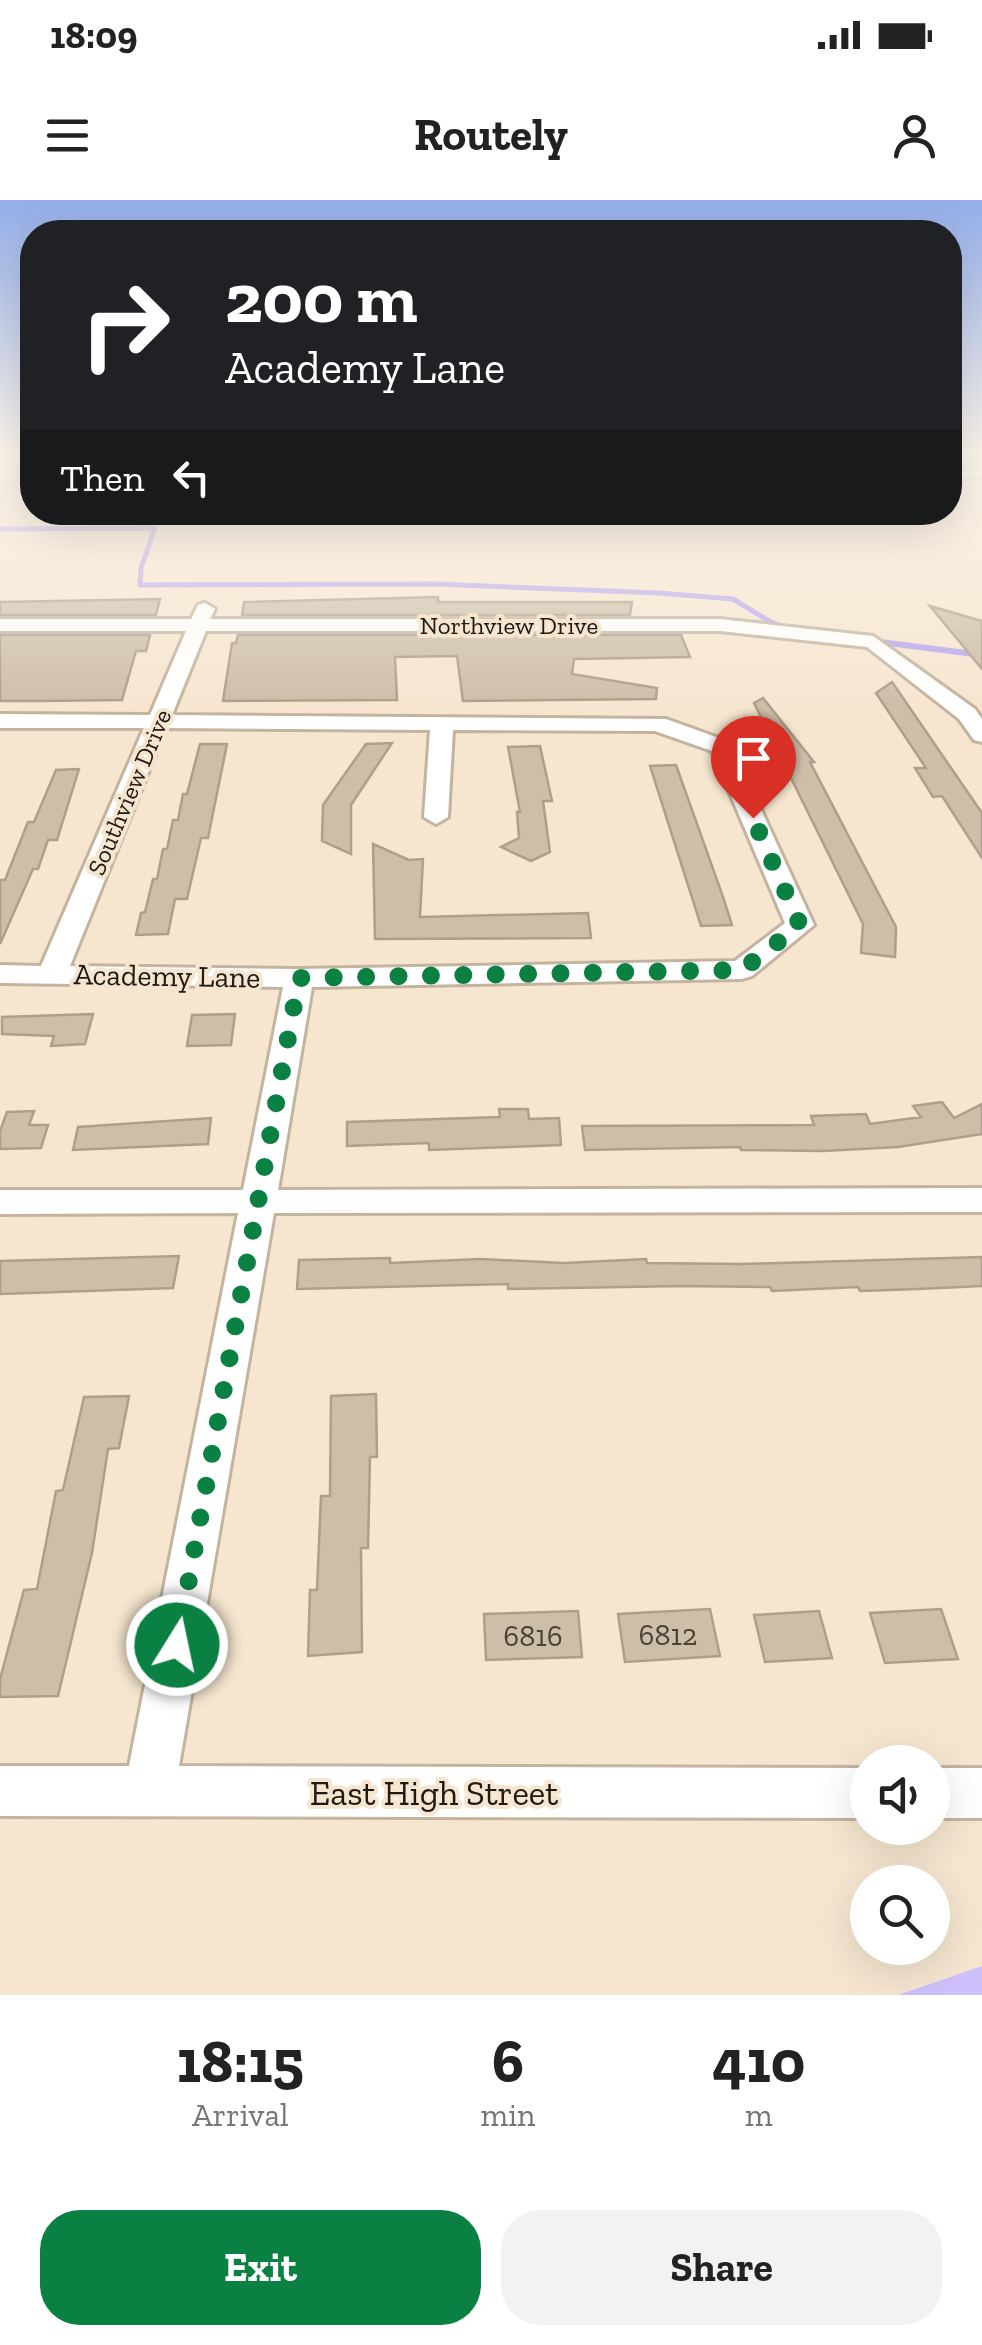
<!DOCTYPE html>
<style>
:root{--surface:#fff;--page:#f2f2f2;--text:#222;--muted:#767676;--accent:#0b8043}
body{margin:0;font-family:"Zilla Slab",serif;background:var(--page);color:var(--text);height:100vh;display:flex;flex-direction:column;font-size:38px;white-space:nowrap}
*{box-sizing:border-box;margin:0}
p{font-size:32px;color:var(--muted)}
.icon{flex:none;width:55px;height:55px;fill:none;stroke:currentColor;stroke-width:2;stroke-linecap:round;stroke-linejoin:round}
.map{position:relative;height:1795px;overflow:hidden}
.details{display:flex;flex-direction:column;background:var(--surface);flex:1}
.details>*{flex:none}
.hud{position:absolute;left:20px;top:20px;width:942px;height:305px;border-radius:40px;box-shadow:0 10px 40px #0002;background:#202124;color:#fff;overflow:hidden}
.buttons{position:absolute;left:850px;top:1545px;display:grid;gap:20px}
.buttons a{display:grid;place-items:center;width:100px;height:100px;border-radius:50%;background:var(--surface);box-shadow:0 10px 40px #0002;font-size:50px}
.pin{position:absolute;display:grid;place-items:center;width:85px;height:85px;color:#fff;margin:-102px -42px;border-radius:50% 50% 50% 0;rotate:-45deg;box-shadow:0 0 10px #0007}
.pin .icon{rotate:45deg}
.me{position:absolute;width:110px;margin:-55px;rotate:10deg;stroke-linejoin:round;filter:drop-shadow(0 0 8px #0008)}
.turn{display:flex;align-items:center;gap:35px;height:210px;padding:0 40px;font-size:45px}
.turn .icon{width:130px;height:130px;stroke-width:2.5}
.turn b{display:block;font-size:70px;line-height:85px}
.then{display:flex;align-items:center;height:95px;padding:0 40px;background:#0003;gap:20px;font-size:38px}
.eta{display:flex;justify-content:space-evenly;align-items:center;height:170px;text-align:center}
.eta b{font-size:60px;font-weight:700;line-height:70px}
.cta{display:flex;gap:20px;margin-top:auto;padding:20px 40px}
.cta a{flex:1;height:115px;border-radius:40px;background:var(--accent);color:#fff;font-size:40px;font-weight:700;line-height:115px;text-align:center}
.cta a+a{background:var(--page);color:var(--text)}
.status{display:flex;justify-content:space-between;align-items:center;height:70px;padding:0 50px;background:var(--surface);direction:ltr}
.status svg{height:28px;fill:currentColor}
header{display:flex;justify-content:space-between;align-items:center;height:130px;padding:0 40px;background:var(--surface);font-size:45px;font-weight:700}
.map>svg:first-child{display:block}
.green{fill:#cdc0fb}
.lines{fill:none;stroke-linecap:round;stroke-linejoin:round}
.stream-far1{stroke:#b7a6ee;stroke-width:5}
.stream{stroke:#b7a6ee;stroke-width:6}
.building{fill:#cdbea8;stroke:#ae9f8a;stroke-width:2.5}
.lane-casing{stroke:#c4b49f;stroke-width:4}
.street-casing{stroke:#c4b49f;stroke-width:6}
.lane{fill:#fff;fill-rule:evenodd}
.street{fill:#fff;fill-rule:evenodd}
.route{stroke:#0b8043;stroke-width:18;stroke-dasharray:0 32.4}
.labels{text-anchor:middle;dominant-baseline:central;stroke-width:8;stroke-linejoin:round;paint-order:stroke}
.far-street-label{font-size:25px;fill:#1f1911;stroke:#f6e6d0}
.street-label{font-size:30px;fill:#1f1911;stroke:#f6e6d0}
.near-number-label{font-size:30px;fill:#4a4237}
.near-street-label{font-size:35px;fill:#1f1911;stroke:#f6e6d0}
</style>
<div class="status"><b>18:09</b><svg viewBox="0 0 49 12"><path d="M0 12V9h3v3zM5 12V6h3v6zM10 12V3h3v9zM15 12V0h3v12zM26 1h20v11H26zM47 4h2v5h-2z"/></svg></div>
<header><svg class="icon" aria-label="menu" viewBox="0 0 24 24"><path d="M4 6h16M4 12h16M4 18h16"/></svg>Routely<svg class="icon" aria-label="person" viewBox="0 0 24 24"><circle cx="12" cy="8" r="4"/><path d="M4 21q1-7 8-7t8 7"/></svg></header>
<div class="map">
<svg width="982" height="1795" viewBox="0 0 982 1795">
<rect width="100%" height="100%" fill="#f6e6d0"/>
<!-- green -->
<path class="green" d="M982,1766V1795H898Z"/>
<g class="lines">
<!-- stream-far1 -->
<path class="stream-far1" d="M0,329L155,328L141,368L140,385L436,384L659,393L733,399L774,424"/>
<!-- stream -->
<path class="stream" d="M769,422L783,427
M873,441L982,455"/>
</g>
<!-- building -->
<path class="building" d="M438,397V402H632L630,415H242L244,402Z
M160,399L156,415H0V402Z
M930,406L982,421V469Z
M0,435H150L146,451H136L122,500L40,501H0Z
M238,435H681L690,457L574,459L572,474L657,488L656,499L463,501L457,456L395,457L397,500L223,501L232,443H236Z
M892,482L982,613V658L942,596L933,597L915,568H926L876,493Z
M763,498L814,562H810L896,727L895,757L861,753L863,724L754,503Z
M392,543L351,605V654L322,641L323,605L366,544Z
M200,544H227L208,638H201L187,699H175L168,734L136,735L141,713L145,712L153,679H157L163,649H167L173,620H178L183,594H187Z
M540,546L552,601H543L550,652L531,661L501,647L519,638L517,612H520L508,547Z
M676,565L722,694L732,725L701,726L650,566Z
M79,569L57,640H48L38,669H33L0,744V680H5L28,622H34L56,570Z
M373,644L409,660L423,659L420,717L588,713L591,738L375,739Z
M93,814L85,844L51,846L54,836L2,834V817Z
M235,814L231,845L187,846L192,815Z
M942,902L954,918L982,904V934L898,947L824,951L741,950L740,947L585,950L582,926L814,925L811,916L866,914L870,924L921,917L913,906Z
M499,909H528L529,919L559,918L561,945L429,950V943L347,946V922L500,917Z
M34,911L29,925H48L41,948L0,949V931L7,912Z
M211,918L208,944L73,950L78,927Z
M179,1056L173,1088L0,1094V1061Z
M982,1057V1086L918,1089L860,1091L858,1087L772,1091L770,1087L682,1086L508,1089V1084L297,1089L299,1060L390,1058V1063L480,1059L564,1063L646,1059L647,1063L741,1064Z
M376,1194L377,1257H370L368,1348H361L362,1452L308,1456L310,1390H317L321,1296H330L331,1196Z
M129,1196L119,1248L108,1249L92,1353L58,1496L0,1497V1479L24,1390L37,1389L56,1291L63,1290L84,1197Z
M710,1409L720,1456L625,1462L618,1414Z
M941,1409L958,1459L885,1463L870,1413Z
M578,1411L582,1457L486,1460L484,1414Z
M819,1411L832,1458L765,1462L754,1415Z"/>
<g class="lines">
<defs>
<path id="lane" d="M982,271V277L950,278V272Z"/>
<path id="street" d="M205,403L215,409L210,419H720L873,436L975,509L982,519V542L974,540L959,519L867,447L720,431H206L172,515L666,519L730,542L814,725L752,776L742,779L312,787L278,990L982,988V1012L274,1013L179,1566L868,1568V1618L0,1616V1566H129L238,1013L0,1014V990H243L283,787L0,783V765L41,766L144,528H0V514L150,515L186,431H0V419H191L198,405ZM166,528L430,530L424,617L436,624L448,617L453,530L655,531L712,551L785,723L735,761L299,769L70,766Z
M932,1568H982V1618H932Z"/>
</defs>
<!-- lane casing -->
<use href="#lane" class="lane-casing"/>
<!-- street casing -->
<use href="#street" class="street-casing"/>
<!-- lane -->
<use href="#lane" class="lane"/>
<!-- street -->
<use href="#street" class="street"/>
</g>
<!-- sky -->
<linearGradient id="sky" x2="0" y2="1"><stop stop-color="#94aeea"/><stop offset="0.5" stop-color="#fbf4ea"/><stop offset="1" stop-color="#fbf4ea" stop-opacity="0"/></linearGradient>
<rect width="982" height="506" fill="url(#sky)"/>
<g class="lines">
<!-- route -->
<path class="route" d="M177,1445L299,778L742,770L800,725L753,618"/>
</g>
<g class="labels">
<!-- far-street labels -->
<g class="far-street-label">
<text x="509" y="425">Northview Drive</text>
<text transform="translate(129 592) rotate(-67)">Southview Drive</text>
</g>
<!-- street labels -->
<g class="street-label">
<text transform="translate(167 776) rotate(1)">Academy Lane</text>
</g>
<!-- near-number labels -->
<g class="near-number-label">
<text x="668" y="1435">6812</text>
<text x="533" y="1436">6816</text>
</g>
<!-- near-street labels -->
<g class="near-street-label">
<text x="434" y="1593">East High Street</text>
</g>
</g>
</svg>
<div class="buttons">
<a><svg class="icon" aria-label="sound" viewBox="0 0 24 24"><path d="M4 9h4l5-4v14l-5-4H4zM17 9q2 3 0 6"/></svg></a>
<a><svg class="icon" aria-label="search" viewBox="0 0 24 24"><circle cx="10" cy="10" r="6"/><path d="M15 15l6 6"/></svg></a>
</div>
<div class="pin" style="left:753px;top:618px;background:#d93025"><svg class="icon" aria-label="arrive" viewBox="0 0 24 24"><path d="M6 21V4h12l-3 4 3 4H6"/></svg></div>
<svg class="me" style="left:177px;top:1445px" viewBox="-20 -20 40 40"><circle r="17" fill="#0b8043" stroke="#fff" stroke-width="3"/><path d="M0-11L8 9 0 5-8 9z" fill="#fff"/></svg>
<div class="hud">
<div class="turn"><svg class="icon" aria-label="right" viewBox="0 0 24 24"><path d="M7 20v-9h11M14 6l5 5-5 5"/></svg><div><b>200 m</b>Academy Lane</div></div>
<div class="then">Then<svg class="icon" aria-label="left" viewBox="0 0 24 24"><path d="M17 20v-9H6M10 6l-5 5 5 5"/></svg></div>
</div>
</div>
<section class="details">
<div class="eta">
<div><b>18:15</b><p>Arrival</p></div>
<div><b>6</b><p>min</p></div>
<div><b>410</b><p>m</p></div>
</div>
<div class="cta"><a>Exit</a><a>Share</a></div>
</section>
